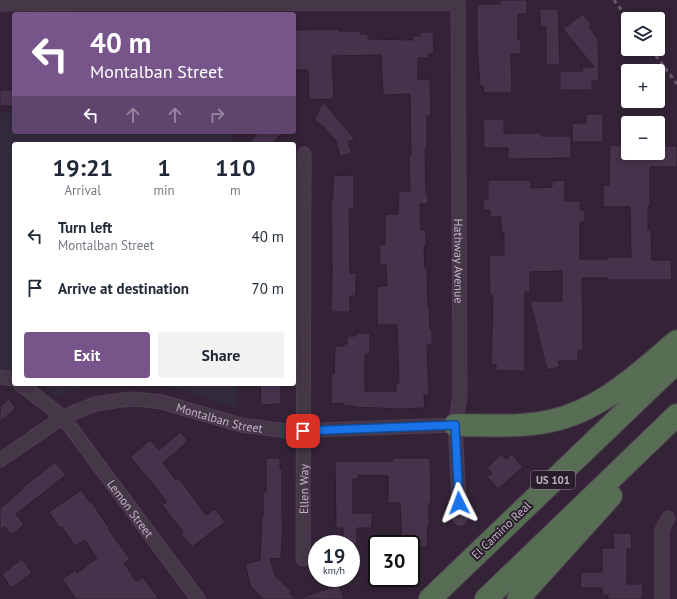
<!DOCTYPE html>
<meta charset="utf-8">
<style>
:root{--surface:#fff;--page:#f2f2f3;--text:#1f2937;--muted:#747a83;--accent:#77558a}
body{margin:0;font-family:"PT Sans",sans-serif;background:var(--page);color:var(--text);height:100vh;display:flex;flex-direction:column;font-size:15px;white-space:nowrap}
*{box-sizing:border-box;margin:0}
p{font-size:13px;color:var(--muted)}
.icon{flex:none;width:22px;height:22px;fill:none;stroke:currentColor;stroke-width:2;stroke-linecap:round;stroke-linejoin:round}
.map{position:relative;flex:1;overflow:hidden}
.details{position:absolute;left:12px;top:142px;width:284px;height:244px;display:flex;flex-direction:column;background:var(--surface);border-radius:4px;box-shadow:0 2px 6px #0003}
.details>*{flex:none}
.banner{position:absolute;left:12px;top:12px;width:284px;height:122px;border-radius:4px;box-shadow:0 2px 6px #0003;background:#77558a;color:#fff;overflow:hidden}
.tools{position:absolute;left:621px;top:12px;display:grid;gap:8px}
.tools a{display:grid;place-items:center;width:44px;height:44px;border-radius:4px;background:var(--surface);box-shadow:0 2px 6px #0003;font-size:20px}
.speed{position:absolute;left:308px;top:535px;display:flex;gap:8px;font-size:20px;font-weight:700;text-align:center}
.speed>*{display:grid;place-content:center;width:52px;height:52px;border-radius:50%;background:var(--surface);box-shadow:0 2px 6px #0003;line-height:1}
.speed small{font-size:10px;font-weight:400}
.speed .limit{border:2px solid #111;border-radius:6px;background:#fff;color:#111}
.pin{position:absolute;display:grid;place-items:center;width:34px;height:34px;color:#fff;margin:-17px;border-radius:8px;box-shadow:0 2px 6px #0006}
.me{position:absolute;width:44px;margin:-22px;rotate:357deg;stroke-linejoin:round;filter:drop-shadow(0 0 3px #0008)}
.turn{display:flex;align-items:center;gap:14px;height:84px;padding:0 12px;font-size:18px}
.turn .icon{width:52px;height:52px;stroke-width:2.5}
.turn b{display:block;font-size:28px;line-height:34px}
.lanes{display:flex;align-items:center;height:38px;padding:0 12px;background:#0003;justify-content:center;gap:20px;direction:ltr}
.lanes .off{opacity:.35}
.eta{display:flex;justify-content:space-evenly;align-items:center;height:68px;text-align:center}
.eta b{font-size:24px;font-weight:700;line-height:28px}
.cta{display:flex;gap:8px;margin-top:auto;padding:8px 12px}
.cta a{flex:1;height:46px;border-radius:4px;background:var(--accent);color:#fff;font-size:16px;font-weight:700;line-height:46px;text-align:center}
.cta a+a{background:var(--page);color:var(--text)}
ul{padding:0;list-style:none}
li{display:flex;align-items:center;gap:12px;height:52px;padding:0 12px}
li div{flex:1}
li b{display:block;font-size:15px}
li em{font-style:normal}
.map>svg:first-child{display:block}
.green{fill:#322b3e}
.building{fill:#47324b;stroke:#2c1d2e}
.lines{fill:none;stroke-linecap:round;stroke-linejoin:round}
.minor-casing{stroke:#4f3f51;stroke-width:15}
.motorway-casing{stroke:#4d3e4f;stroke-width:24}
.minor{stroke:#453648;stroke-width:13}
.motorway{stroke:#576d54;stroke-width:22}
.rail{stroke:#6b586e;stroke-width:3;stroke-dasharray:4 4;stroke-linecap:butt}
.route-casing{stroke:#114b97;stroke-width:10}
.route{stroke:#1a73e8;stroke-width:7}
.labels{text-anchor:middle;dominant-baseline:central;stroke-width:4;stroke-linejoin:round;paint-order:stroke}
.shield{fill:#2a1c2c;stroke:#948496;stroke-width:1}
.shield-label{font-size:11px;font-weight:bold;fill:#c2b1c4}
.street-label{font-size:12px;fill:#c2b1c4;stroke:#2a1c2c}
</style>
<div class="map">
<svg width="677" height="599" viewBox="0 0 677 599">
<rect width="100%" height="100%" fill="#342337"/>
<!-- green -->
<path class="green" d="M14,112V132H232V144H14V371L0,369V113Z
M45,384H90L83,385L56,397Z
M149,384H236L237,408L181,389Z"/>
<!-- building -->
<path class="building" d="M500,0H527V14H518V40H521V54H511L512,93H484L483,86H480L477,42V4H500Z
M540,9H558L560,65H546V27H540Z
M583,14L592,25L589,27L598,39L599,81H592V90H560V71H583L582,67H594L563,29Z
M339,29V31H360V34H368V39L413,40L412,36H420V32H433L434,54H428V58H418V80L430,79L431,116H427V148H425L426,193H428V204H420L421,230H426V247H424L425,268H427L428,307H429L430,330H432V345H427L429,395H424L425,408L400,409L354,407V406H344V403L331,404V374H334L335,346H344V344H347V336H356V333H370V354H366L365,360V391H396V383H399L397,325H377V286H387L386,265H380L379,245H385V214H398L399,191H410L409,155H411L410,94L383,95L381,55L332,56L334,99L309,100L308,70H294V30Z
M0,90H13V106H0Z
M323,102L355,139L348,142L352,153L340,157L336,141L323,126L314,120Z
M586,114H603V142H572V123H586Z
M483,119H504V133H541V136H571V158L508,159V148H484Z
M259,132H283L271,144H248Z
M610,145L628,146V153H658V146H677V167H650V207H648V230H651L652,260H671L672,280H607V278H582L583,350L578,351V361H558L560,367L547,370L530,301H562V271L530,272V292H525V371H496V364L491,365L493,296L490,295L489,255H504V232H501V217H490V210H483V199H488V180H531V188L552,187V181L565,180V201H580V210H585V222H580V259H607V257H631L630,207H603V185H609Z
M354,175V209H349L350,273H356V296H350V312H331L332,272L331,199H333V176Z
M260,384H281V404L261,405Z
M9,399L16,408L0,422V406Z
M180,432L188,441L163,463L176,480L179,478L206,515L215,509L225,522L192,547L181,534L183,532L162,505L167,502L153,484L130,457L150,440L159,450Z
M501,454L506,459L512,454L523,467L498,489L487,477L492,473L487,468Z
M266,458H280V469H282V518H283L281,559L270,558L275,576L291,591L289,593L295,599H263L251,587L245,564L260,560L262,517H263V492H266Z
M393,458H430L431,503H429V527H427L428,547H411V544H402L400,503H388V476L358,475V479H353V513H372V528H357V544H343V528H336L335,461H393Z
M55,462L66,475L16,514L24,525L11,535L5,527L0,530V508L23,489L22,488Z
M81,490L90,502L91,501L109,528L108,529L130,559L124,563L136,581L143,577L159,599H76L62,579L76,570L77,573L97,558L85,540L75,546L62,527L60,528L49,512Z
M613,533H631L632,549H627V584H643L642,599H608V595H602V588H580L581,572H602V548H614Z
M22,559L32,573L11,588L2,574Z
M339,585L344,599H304V597Z"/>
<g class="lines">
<defs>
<g id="minor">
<path id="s1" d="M0,4L458,3L460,396L455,425L460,518"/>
<path d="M0,377L14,379"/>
<path id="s2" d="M20,384L63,417L198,599"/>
<path id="s3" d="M0,460L63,417L95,404L122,400L135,399L162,402L241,425L288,431L455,425"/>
<path id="s4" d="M303,559L304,154"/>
<path d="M662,599V530L668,518"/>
</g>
<path id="motorway" d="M455,425C486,425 519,428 550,421C600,411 639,373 677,341
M430,599L677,362
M486,599L677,415
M518,599L611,496"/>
</defs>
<!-- minor casing -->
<use href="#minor" class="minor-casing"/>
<!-- motorway casing -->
<use href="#motorway" class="motorway-casing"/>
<!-- minor -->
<use href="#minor" class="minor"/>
<!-- motorway -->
<use href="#motorway" class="motorway"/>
<!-- rail -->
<path class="rail" d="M614,0L628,19
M651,49L677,84"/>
</g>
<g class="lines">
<defs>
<path id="route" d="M303,431L455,425L459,503"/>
</defs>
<!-- route casing -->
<use href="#route" class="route-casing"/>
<!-- route -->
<use href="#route" class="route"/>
</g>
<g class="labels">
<!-- shield labels -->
<rect class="shield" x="531" y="471" width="44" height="18" rx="3"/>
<g class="shield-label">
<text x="553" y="480">US 101</text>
</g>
<!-- street labels -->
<g class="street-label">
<text stroke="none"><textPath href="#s1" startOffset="716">Hathway Avenue</textPath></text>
<text stroke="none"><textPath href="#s3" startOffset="238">Montalban Street</textPath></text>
<text stroke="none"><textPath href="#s4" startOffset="70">Ellen Way</textPath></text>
<text stroke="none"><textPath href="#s2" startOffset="168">Lemon Street</textPath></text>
<text transform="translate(501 530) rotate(-44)">El Camino Real</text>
</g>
</g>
</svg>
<div class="tools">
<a><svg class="icon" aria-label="layers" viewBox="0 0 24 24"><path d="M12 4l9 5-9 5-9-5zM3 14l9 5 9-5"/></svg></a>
<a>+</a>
<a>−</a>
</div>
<div class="speed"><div>19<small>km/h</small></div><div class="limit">30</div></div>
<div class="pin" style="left:303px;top:431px;background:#d93025"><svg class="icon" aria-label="arrive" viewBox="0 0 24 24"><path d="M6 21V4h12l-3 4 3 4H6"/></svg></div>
<svg class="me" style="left:459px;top:503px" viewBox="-20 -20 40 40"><path d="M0-17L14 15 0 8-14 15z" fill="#1a73e8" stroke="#fff" stroke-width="4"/></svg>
<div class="banner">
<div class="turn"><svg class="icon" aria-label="left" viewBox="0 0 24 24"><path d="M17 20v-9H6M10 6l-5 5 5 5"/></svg><div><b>40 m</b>Montalban Street</div></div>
<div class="lanes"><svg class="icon" aria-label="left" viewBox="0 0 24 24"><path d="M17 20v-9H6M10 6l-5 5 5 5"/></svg><svg class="icon off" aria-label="ahead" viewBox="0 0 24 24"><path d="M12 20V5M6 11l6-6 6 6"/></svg><svg class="icon off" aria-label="ahead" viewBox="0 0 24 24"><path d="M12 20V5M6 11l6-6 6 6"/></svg><svg class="icon off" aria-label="right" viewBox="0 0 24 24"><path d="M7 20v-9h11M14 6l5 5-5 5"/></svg></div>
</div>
<section class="details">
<div class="eta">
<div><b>19:21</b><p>Arrival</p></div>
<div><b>1</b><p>min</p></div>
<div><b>110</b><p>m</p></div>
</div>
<ul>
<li><svg class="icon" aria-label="left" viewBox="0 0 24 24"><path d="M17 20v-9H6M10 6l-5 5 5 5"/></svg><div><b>Turn left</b><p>Montalban Street</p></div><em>40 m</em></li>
<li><svg class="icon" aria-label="arrive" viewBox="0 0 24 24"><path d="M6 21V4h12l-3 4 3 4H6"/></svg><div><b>Arrive at destination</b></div><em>70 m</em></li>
</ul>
<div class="cta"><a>Exit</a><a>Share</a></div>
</section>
</div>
